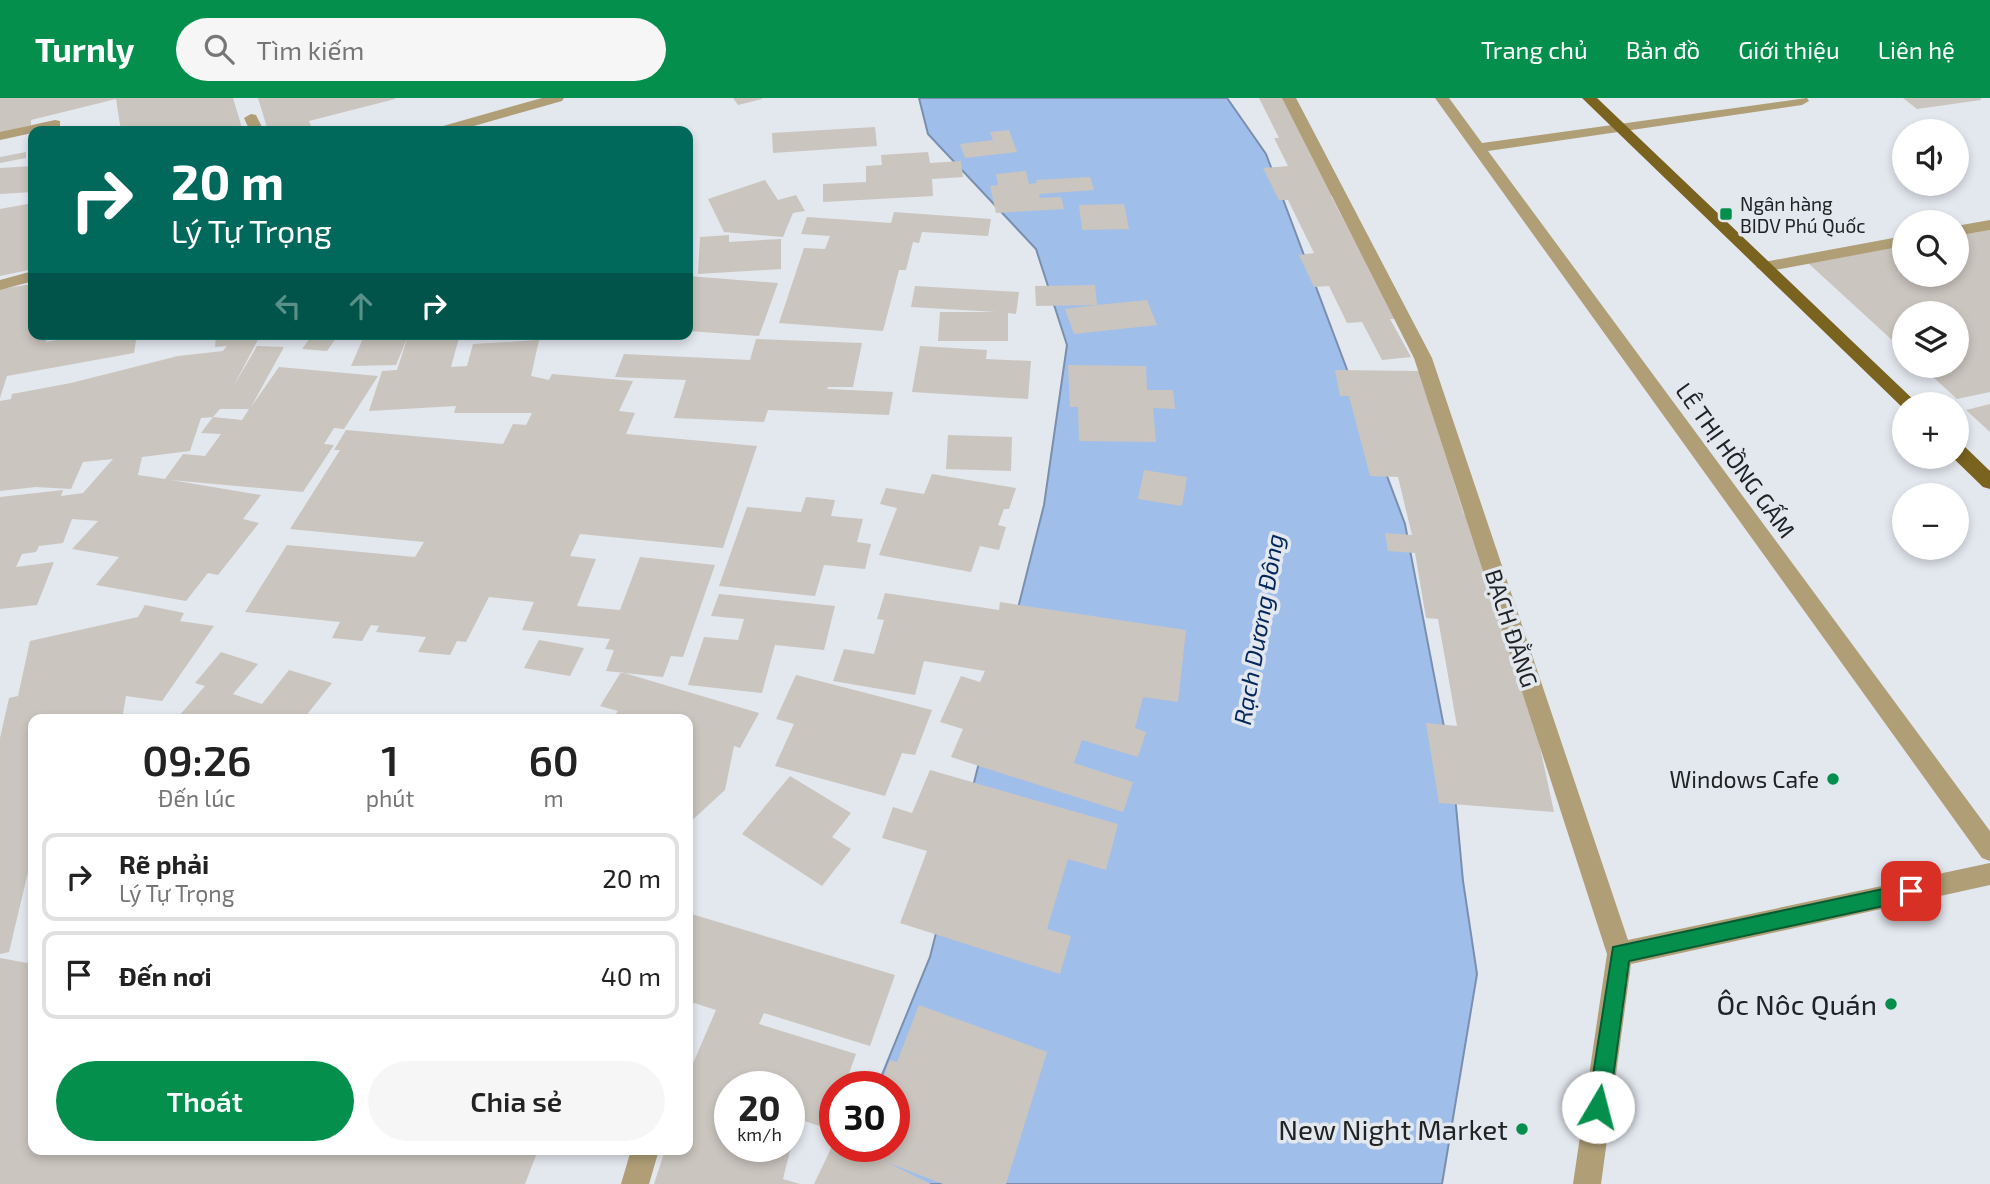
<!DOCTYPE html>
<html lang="vi">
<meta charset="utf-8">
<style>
:root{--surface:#fff;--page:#f6f6f6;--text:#222;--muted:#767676;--line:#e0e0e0;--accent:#048f4d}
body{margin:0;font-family:"Exo 2",sans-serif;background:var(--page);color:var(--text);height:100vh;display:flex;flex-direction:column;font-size:26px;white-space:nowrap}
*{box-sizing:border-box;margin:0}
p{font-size:23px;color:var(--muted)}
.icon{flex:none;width:38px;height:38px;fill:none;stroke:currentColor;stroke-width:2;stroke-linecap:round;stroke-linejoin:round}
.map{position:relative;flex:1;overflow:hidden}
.sheet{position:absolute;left:28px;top:616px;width:665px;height:441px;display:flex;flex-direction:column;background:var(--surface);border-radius:14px;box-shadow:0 4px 10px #0003}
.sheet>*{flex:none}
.hud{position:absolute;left:28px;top:28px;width:665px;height:214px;border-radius:14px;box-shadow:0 4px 10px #0003;background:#00695c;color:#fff;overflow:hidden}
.buttons{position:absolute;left:1892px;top:21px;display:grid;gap:14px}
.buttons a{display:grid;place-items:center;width:77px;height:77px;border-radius:50%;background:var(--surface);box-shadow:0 4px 10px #0003;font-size:35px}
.speed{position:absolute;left:714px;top:973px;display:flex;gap:14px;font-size:35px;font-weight:700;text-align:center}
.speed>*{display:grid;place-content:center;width:91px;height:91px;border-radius:50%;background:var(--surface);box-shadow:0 4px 10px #0003;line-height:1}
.speed small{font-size:18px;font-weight:400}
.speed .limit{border:10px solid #d22;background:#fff;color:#111}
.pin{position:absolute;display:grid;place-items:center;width:60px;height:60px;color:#fff;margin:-30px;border-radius:14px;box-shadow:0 4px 10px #0006}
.me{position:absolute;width:77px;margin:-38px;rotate:8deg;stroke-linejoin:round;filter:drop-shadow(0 0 5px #0008)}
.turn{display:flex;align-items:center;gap:24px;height:147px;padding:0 28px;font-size:32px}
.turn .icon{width:91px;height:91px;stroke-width:2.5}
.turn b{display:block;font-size:49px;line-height:60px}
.lanes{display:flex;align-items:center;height:66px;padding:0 28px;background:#0003;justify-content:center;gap:35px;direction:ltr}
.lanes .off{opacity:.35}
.eta{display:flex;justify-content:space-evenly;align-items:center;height:119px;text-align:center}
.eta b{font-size:42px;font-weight:600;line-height:49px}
.primary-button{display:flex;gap:14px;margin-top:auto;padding:14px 28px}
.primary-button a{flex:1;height:80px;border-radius:42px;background:var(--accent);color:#fff;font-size:28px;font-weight:600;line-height:80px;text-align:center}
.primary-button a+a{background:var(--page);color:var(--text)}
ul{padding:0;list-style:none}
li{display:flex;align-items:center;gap:21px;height:88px;margin:0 14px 10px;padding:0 14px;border:4px solid var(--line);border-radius:14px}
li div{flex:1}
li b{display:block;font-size:26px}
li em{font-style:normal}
header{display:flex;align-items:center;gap:42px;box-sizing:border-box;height:98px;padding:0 35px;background:var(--accent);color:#fff}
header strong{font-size:33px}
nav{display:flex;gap:38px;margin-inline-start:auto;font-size:24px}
.search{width:490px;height:63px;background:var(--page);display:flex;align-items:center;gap:18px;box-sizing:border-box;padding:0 24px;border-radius:38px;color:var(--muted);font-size:26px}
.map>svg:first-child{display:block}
.water{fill:#a0beea;stroke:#7a8faf;stroke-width:2}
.building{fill:#cbc5bf;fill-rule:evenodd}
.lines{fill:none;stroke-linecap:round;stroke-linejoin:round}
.minor{fill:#af9e76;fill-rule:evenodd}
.major{fill:#7a621f;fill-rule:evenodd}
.route{fill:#048f4d;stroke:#035d32;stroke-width:2}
.poi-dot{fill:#048f4d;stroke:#e3e7ee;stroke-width:2.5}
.labels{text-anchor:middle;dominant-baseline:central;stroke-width:7;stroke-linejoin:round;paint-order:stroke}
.far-poi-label{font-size:19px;fill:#202224;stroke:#e3e7ee;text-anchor:start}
.street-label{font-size:23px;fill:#202224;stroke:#e3e7ee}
.poi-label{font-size:23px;fill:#202224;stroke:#e3e7ee;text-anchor:end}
.water-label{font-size:24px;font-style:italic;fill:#03275a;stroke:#e3e7ee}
.near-poi-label{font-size:28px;fill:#202224;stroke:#e3e7ee;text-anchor:end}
</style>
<header>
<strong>Turnly</strong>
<div class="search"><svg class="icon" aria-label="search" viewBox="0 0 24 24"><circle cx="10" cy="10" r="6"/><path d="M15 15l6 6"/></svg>Tìm kiếm</div>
<nav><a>Trang chủ</a><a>Bản đồ</a><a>Giới thiệu</a><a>Liên hệ</a></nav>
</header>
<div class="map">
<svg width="1990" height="1086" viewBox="0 0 1990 1086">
<rect width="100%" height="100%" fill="#e3e7ee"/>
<!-- water -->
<path class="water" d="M919,0H1227L1266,56L1405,426L1453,676L1463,783L1477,876L1442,1086H837L852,1048H894V989H877L930,859L1044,407L1067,247L1036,151L928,36Z"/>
<!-- building -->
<path class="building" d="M0,0H233L243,33H121L116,1L31,22V27L0,35Z
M258,0H395V1L309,23L313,33H268Z
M733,0H762V1L738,7Z
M1259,0H1287L1335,98H1331L1396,221H1390L1411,259L1382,262L1362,224L1347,225L1329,188L1314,189L1299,157L1314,155L1288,102H1279L1263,70L1288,68L1274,40H1279Z
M1903,0H1981V2L1917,11Z
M875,29L877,48L773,55L772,35Z
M1009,32L1017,54L965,60L960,46L993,42L990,34Z
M26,54V60L0,65V59Z
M928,54L930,65L961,63L963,79L932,81L933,98L823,104V86L866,84V68L882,67L881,57Z
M33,68V94L0,96V70Z
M1026,73L1029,86L1037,85L1036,82L1090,79L1094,92L1039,96L1040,100L1061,99L1064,111L996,115L990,88L998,87L996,76Z
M765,82L778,102L796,97L805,113L793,115L783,139L724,134L708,101Z
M33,105V171L0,178V111Z
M1124,106L1129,131L1082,132L1079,107Z
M894,114L991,121L988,138L922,134L919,145L913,144L906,172H899L883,233L779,225L804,150L825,151L830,138L801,136L807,119L891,125Z
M1990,132V294L1957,301L1921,268H1956V215H1904V253L1808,165L1904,148V177H1956V138Z
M729,137V144L781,141V171L698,176L700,139Z
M688,178L778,185L759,238L688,233Z
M33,186V236H48L46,244L90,236H152V240L136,242L134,255L7,278L0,300V191Z
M1095,187L1097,207L1147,202L1157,227L1074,236L1065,211L1097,207L1036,208L1035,188Z
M915,188L1019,194L1016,216L1008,215V243H938L940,214H996L911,209Z
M216,236H261L233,289L257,248L284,249L251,309L279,269L378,278L344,331L334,330L324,346L334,347L303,394L171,382L261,397L243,421L259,425L218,477L208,475L186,503L96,487L119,459L72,451L98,423L72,421L63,445L39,448L36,454L22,456L16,469L54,464L37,507L0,511V399L63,392L61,398L83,395L113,361L83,364L71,391L36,389L0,393V303L11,301L12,296L71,285L178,258L223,253L227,248L215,249ZM220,311H249L242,322L213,319L201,335L221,336L205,358L183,356L165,381L138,377L142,359L190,353L201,320L213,319Z
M313,236H339L327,253L302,251Z
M365,236H460L451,269L467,268L473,246L539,242L531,278L549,282L552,276L633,283L619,313L635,315L626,336L757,348L723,450L580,436L570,458L596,461L577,508L620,512L640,459L715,467L683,559L671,558L663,579L606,573L614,552L605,551L610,541L522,532L534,504L489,499L466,544L457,543L450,557L418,554L426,539L376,534L379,528L371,527L362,543L332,540L340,524L245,514L287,447L415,459L424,444L290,431L340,352H334L346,332L503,346L513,326L526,327L532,315H454L456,308L369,313L382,273L397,272L408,238L396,267L351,268Z
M756,241L862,245L853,289H828L827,291L893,294L889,317L768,312L764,324L674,320L686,282L615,279L624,256L750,262Z
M920,248L987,252L986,261L1031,263L1028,301L912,294Z
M1068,267L1146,268L1147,292H1173L1175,311L1153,310L1156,344L1079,343L1078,309H1070Z
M1335,272L1419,273L1464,416H1470L1524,575L1554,714L1439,705L1426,625L1457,628L1438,521L1426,520L1415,455L1388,453L1385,435L1412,437L1398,379L1370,378L1349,298H1340Z
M1990,306V334L1966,312Z
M948,337L1012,339L1011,373L946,371Z
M1144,372L1187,379L1182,408L1138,401Z
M932,376L1016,390L1009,411H1004L998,427L1006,429L999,452L980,448L971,474L879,457L897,410L880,406L886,390L924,396Z
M806,399L835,402L831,418L863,421L857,444L871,446L865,471L824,467L815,498L719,488L747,409L801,414Z
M885,495L999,512L1000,504L1186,532L1178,604L1143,599L1135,630L1146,634L1138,659L1082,642L1074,665L1133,684L1123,714L951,659L963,631L940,624L961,578L980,584L985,573L924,563L915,597L833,583L844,551L874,556L884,522L877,521Z
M719,496L835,508L824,552L775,547L762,595L688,587L704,539L738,542L744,521L711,518Z
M145,507L184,515L180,523L214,528L162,603L126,598L122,621H33V753L9,854L0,856V640L9,600L18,598L30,543L138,519Z
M539,542L584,550L570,578L524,570Z
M221,554L258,566L233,596L262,606L289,572L332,585L305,619L310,621H186L178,619L205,588L195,585Z
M621,574L759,615L740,650L734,648L725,692L688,726V621H612L618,613L600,608Z
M796,577L932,612L915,657L902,655L885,698L775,668L794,626L776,621Z
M930,672L1118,726L1106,772L1068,761L1047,831L1071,838L1060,876L900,825L927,753L882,740L893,709L912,715Z
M790,678L851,715L832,739L851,751L822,788L742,736Z
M688,815L895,877L870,948L764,915L759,926L856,956L844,989H835V1016L829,1031L798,1021L783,1081L800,1086H654L665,1052H688V977L716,912L688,903ZM730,989H789V1048H730Z
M0,860L33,866V1052H538L525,1086H0Z
M919,907L1047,954L1006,1086H943L886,1064L931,1086H814L835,1042V1048H853L881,1062L886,1048H894V1026L898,1015L894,1013V989H880L890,962L897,964Z"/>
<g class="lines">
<!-- minor -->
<path class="minor" d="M542,0H564L562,3L456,33H434L436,30Z
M1282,0H1296L1432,260L1628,842L1990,765V787L1631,866L1601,1086H1573L1607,856L1414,260Z
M1435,0H1449L1482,45L1807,0L1809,3L1802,7L1488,53L1990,733V763L1982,760Z
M251,16L256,17L264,33H250L244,20Z
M55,22L60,23V29L0,42V34Z
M1990,122V132L1956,138V128Z
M1904,138V148L1764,174L1756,169L1764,164Z
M33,173V183L0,192V182Z
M631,1052H659L649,1086H621Z"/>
<!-- major -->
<path class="major" d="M1582,0H1597L1918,306H1904L1903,310Z
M1956,345L1963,347L1990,373V391L1983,389L1952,359H1956Z"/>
</g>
<!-- route -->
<path class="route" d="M1911,785L1917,787L1920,793L1917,800L1911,802L1629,863L1609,1009L1606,1017L1598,1020L1591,1017L1588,1009L1613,849Z"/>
<!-- markers -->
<g class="poi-dot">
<rect x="1719" y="109" width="14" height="14" rx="3.5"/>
<circle cx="1833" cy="681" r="7"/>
<circle cx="1891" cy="906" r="7"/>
<circle cx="1522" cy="1031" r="7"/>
</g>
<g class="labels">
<!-- far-poi labels -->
<g class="far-poi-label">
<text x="1740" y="105">Ngân hàng<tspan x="1740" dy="22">BIDV Phú Quốc</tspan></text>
</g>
<!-- street labels -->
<g class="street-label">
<text transform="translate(1736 362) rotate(54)">LÊ THỊ HỒNG GẤM</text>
<text transform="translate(1512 530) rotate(72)">BẠCH ĐẰNG</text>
</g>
<!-- poi labels -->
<g class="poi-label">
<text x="1819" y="681">Windows Cafe</text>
</g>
<!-- water labels -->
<g class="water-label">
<text transform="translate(1258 531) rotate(-80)">Rạch Dương Đông</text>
</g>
<!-- near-poi labels -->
<g class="near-poi-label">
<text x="1877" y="906">Ôc Nôc Quán</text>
<text x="1508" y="1031">New Night Market</text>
</g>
</g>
</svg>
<div class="buttons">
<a><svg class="icon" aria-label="sound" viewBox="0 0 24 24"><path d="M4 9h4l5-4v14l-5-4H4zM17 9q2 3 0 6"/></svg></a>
<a><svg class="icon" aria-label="search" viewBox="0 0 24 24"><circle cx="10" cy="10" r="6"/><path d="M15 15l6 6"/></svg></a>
<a><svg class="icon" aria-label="layers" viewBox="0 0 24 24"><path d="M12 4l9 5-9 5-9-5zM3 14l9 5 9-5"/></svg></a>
<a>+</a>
<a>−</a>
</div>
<div class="speed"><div>20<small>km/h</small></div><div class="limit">30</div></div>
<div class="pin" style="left:1911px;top:793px;background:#d93025"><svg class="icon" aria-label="arrive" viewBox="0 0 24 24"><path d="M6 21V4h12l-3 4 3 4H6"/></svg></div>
<svg class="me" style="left:1598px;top:1009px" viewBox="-20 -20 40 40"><circle r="19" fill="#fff"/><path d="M0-13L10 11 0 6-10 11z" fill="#048f4d"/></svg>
<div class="hud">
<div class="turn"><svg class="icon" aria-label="right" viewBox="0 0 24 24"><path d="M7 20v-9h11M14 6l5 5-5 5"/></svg><div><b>20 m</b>Lý Tự Trọng</div></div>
<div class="lanes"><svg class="icon off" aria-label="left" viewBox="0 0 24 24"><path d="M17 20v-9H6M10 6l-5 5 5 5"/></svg><svg class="icon off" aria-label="ahead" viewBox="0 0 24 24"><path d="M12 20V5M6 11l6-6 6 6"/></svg><svg class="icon" aria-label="right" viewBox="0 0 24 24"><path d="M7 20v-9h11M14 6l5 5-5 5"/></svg></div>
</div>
<section class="sheet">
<div class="eta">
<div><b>09:26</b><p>Đến lúc</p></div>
<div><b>1</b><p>phút</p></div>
<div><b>60</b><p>m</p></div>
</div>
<ul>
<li><svg class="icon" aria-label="right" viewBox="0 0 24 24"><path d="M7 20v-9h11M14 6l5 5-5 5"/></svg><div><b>Rẽ phải</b><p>Lý Tự Trọng</p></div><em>20 m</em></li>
<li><svg class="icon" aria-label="arrive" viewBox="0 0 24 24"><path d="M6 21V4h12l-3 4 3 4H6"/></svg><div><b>Đến nơi</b></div><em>40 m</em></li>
</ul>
<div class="primary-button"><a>Thoát</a><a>Chia sẻ</a></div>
</section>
</div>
